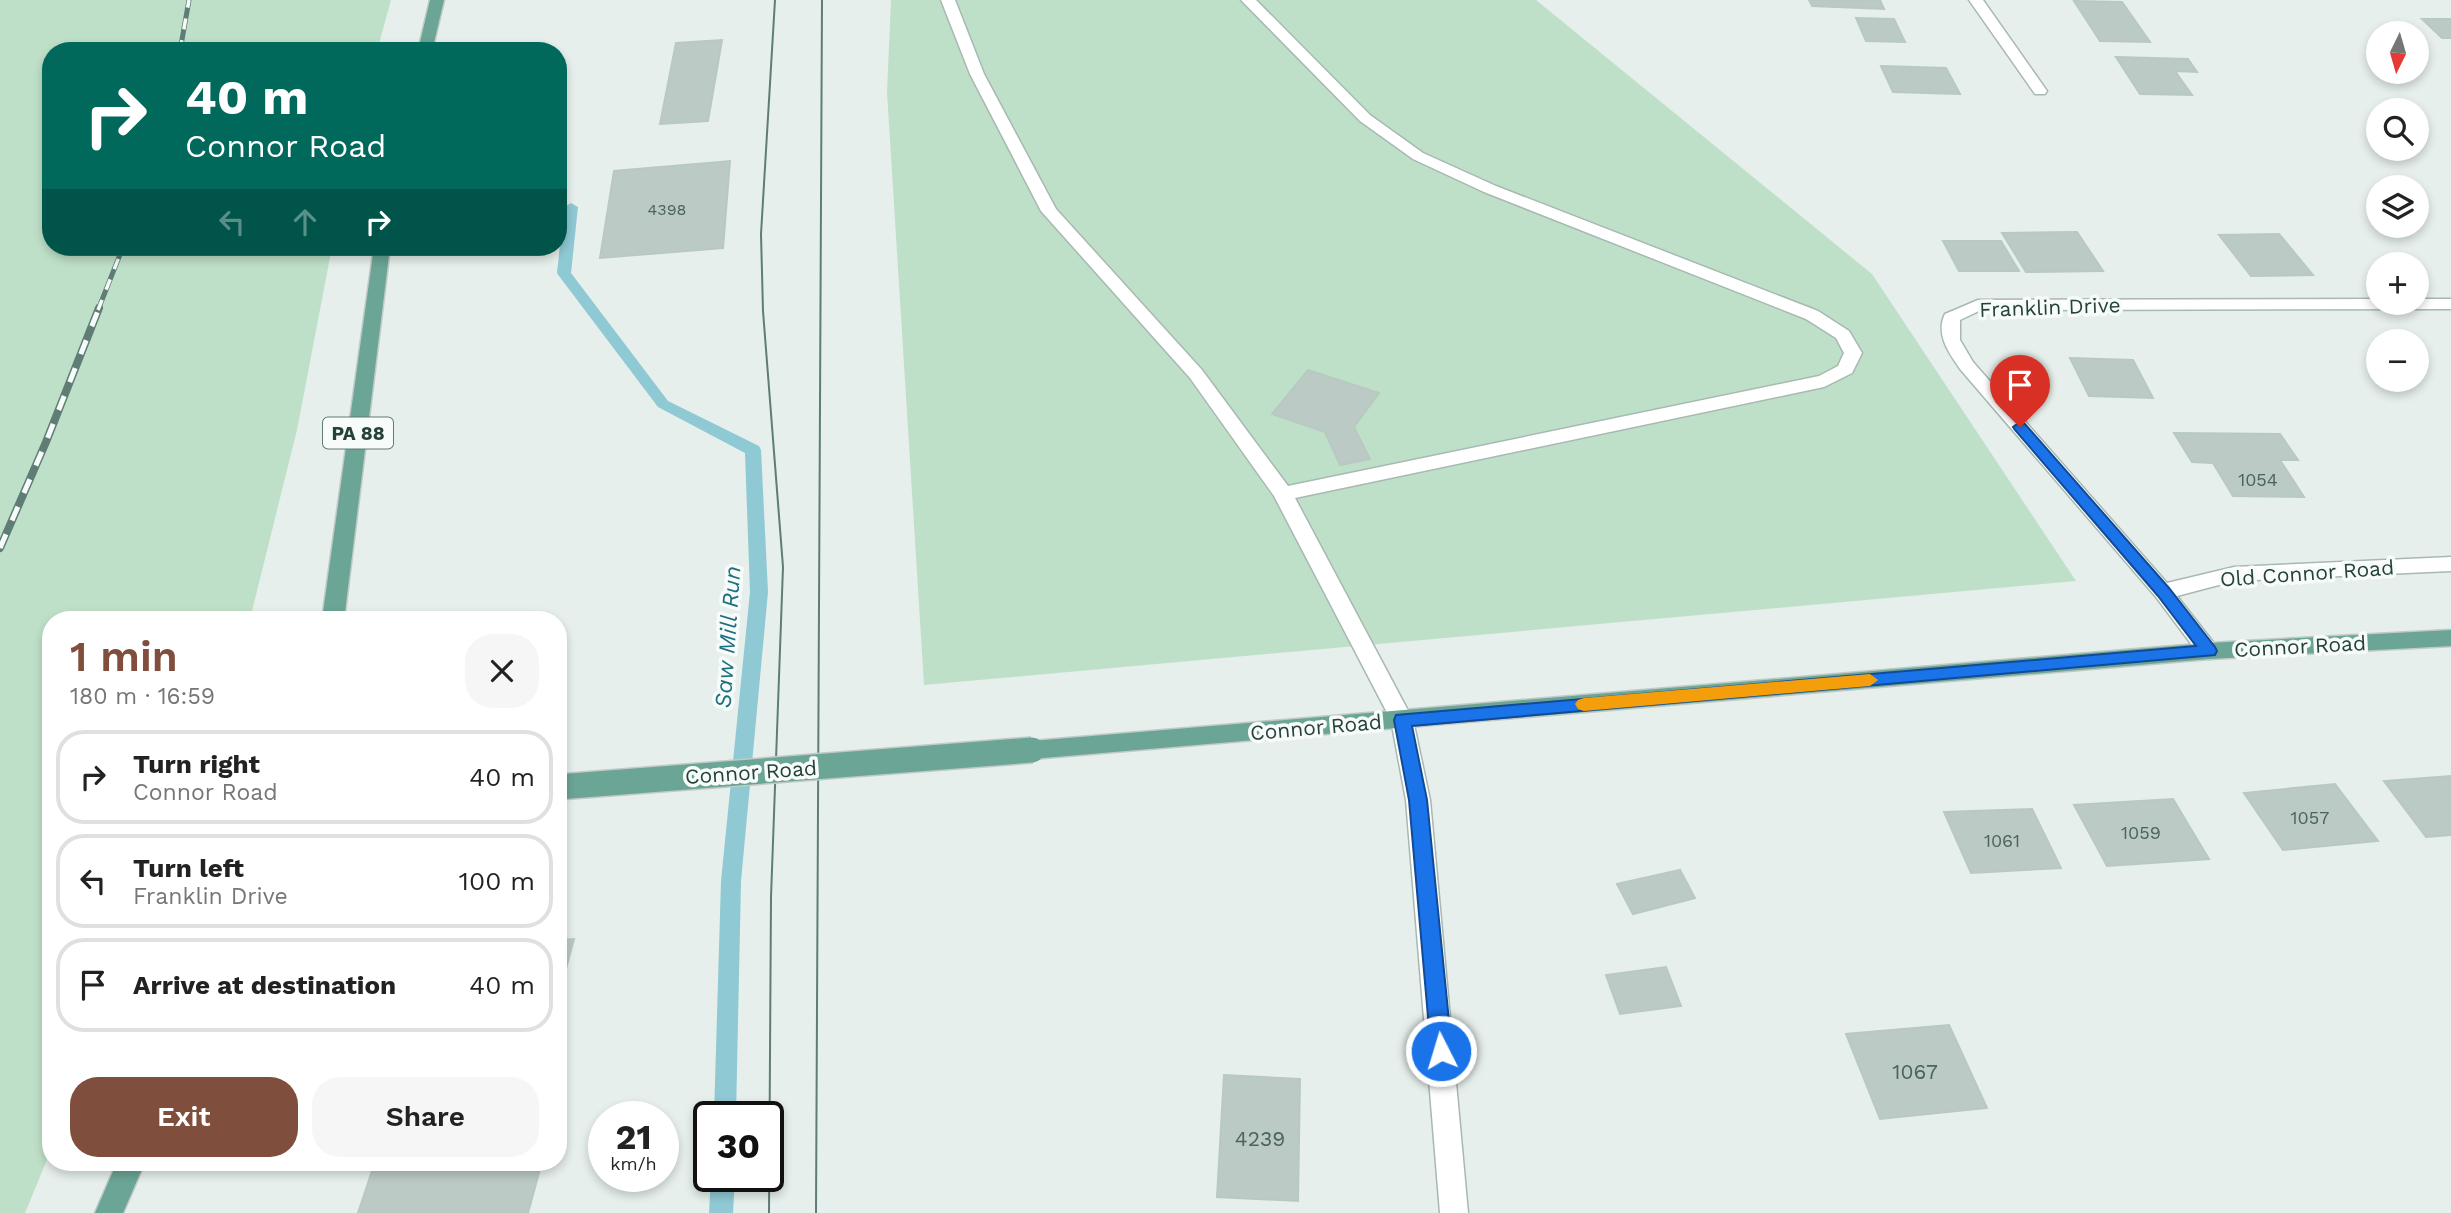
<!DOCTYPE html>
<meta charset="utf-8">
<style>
:root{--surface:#fff;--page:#f6f6f6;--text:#222;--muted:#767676;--line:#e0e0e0;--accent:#804e3d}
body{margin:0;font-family:"Work Sans",sans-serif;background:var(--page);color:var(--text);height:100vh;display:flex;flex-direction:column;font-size:26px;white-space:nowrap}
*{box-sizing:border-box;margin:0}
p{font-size:23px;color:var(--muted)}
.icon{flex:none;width:38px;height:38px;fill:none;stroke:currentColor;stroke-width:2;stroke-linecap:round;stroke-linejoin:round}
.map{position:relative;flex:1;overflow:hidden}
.details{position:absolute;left:42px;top:611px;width:525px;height:560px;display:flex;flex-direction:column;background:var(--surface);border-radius:28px;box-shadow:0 4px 10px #0003}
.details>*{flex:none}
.banner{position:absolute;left:42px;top:42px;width:525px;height:214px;border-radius:28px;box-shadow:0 4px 10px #0003;background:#00695c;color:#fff;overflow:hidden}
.needle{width:46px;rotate:185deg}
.fabs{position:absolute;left:2366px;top:21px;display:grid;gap:14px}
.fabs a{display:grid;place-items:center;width:63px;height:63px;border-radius:50%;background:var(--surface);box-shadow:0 4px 10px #0003;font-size:35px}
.speed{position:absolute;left:588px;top:1101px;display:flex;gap:14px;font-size:35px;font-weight:700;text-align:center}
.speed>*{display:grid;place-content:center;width:91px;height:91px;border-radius:50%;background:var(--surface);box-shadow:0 4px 10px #0003;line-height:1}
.speed small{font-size:18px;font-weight:400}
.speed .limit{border:4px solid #111;border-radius:10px;background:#fff;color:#111}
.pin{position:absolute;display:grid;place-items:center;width:60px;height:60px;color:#fff;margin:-72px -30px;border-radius:50% 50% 50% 0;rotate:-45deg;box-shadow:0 0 7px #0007}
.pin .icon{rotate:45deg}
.me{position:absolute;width:77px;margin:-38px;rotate:355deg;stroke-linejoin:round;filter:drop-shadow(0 0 5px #0008)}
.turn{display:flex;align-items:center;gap:24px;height:147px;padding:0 28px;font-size:32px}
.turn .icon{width:91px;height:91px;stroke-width:2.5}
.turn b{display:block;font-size:49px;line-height:60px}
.lanes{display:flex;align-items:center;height:66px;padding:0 28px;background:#0003;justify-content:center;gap:35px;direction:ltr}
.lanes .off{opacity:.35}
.round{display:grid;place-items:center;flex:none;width:74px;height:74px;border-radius:28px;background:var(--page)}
.summary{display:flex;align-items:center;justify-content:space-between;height:119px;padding:0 28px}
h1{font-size:42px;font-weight:600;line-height:52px;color:var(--accent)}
.button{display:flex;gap:14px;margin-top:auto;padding:14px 28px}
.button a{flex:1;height:80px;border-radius:28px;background:var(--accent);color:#fff;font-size:28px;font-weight:600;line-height:80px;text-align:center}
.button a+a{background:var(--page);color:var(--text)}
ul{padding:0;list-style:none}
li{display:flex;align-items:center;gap:21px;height:94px;margin:0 14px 10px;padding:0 14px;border:4px solid var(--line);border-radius:28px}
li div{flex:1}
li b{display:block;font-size:26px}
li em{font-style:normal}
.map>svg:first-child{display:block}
.green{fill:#bfe0c8}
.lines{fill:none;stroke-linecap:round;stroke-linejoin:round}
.stream{fill:#8ec9d4;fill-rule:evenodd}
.building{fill:#bbcac4;stroke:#b8c9c2;stroke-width:2}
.lane-casing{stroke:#a8b8b2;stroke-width:3}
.street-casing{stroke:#a8b8b2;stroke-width:3}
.primary-casing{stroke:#c2cac8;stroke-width:3}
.lane{fill:#fff;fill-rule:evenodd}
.street{fill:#fff;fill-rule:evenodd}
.primary{fill:#6aa596;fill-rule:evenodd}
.tram{stroke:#5f7d75;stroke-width:2}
.rail-far1-casing{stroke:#5f7d75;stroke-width:5}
.rail-casing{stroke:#5f7d75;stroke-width:8}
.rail-far1{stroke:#f7fbf9;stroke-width:3.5;stroke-dasharray:11;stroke-linecap:butt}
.rail{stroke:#f7fbf9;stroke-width:5;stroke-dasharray:15;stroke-linecap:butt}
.primary-bridge-casing{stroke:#c2cac8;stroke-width:28;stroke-linecap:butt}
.primary-bridge{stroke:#6aa596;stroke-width:25}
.route{fill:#1a73e8;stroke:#114b97;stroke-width:2}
.slow{fill:#f59e0b}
.labels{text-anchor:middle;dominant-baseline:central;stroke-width:7;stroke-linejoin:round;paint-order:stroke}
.far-number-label{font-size:16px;fill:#4a645c}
.number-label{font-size:18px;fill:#4a645c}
.shield{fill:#f7fbf9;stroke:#637a73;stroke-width:2}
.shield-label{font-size:19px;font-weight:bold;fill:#24423a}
.street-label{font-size:21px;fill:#24423a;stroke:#f7fbf9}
.near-number-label{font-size:21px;fill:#4a645c}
.water-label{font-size:23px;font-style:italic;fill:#1c6f80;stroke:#f7fbf9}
</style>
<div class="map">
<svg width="2451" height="1213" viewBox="0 0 2451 1213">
<rect width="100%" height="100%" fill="#e6efeb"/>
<!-- green -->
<path class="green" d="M0,0H391L377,51H51V247H332L297,430L250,619L51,620V1150L25,1213H0Z
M891,0H1536L1872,274L2076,581L924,685L887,92Z"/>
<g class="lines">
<!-- stream -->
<path class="stream" d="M571,203L578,207L571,273L668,401L759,446L761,450L768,592L741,881L736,1116H714L721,881L750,592L745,453L658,407L559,276L557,273L564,207Z
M711,1176H735L733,1213H709Z"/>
</g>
<!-- building -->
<path class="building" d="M1809,0H1880L1884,9L1812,6Z
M2074,1L2122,2L2150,42L2100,41Z
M1856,18L1894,19L1905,42L1866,41Z
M2422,19H2451V38H2442Z
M722,40L708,121L660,124L676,43Z
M2116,57L2188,59L2197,72L2175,71L2192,95L2140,94Z
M1881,66L1946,68L1960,94L1893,92Z
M730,161L723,248L600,258L614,171Z
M2077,232L2103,271L2026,272L2002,233Z
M2279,234L2313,275L2251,276L2219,235Z
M1943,241H2001L2019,271H1959Z
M2070,358L2133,360L2153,398L2089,396Z
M1308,370L1379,393L1354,427L1370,459L1340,465L1325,432L1272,414Z
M2174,433L2280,434L2298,460H2280L2304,497L2233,496L2213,463L2192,462Z
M2451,776V835L2426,837L2384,781Z
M2335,784L2378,841L2283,850L2244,793Z
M2173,799L2209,859L2107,866L2074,805Z
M2032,809L2061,868L1971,873L1944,812Z
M1680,870L1695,898L1633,914L1617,884Z
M574,939L558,998V940Z
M1666,967L1681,1006L1620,1014L1606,975Z
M1949,1025L1987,1108L1880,1119L1846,1034Z
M1224,1075L1300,1079L1298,1201L1217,1197Z
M375,1162H542L528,1213H358Z"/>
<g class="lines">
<defs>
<path id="lane" d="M941,0H955L984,74L1056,209L1202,370L1288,486L1819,376L1838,366L1844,353L1836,338L1806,319L1484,192L1413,159L1360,121L1241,0H1256L1370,115L1423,153L1496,186L1818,311L1849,331L1862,353L1852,373L1824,387L1295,498L1413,720L1410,726L1402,729L1394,726L1274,496L1190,378L1041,211L970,74Z"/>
<path id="street" d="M1969,0H1983L2047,91L2045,94H2035Z
M2378,299V303H2417V299H2451V309L1981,310L1960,320V340L1973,362L2167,583L2234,567L2451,557V571L2234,581L2177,596L2220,651L2217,657L2209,659L2201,657L2156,597L1960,369C1949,353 1935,334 1945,314L1978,300Z
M1402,711L1410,714L1413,720L1430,800L1468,1213H1440L1406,800L1391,720L1394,714Z"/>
<path id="primary" d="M430,0H444L432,51H418Z
M374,247H390L344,620H322Z
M2451,630V646L2209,659L1032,759L1024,756L1021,750L1024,744L1032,741L2209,643Z
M117,1162H145L123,1213H95Z"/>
</defs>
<!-- lane casing -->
<use href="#lane" class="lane-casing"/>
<!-- street casing -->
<use href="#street" class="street-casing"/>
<!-- primary casing -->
<use href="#primary" class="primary-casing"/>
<!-- lane -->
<use href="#lane" class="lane"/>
<!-- street -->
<use href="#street" class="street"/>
<!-- primary -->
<use href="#primary" class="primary"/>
<!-- tram -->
<path class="tram" d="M769,1213L771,897L783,567L763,311L761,234L775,0
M816,1213L822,0"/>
<defs>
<path id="rail-far1" d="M180,51L189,0
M98,310L123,247"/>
<path id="rail" d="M0,548L46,442L99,308"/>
</defs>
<!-- rail-far1 casing -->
<use href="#rail-far1" class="rail-far1-casing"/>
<!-- rail casing -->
<use href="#rail" class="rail-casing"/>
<!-- rail-far1 -->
<use href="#rail-far1" class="rail-far1"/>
<!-- rail -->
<use href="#rail" class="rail"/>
<defs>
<path id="primary-bridge" d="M558,787L1032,750"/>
</defs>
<!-- primary-bridge casing -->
<use href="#primary-bridge" class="primary-bridge-casing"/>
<!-- primary-bridge -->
<use href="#primary-bridge" class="primary-bridge"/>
</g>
<!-- route -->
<path class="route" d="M2020,422L2025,424L2169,588L2215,647L2217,651L2215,655L1412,726L1427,800L1452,1051L1449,1057L1441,1060L1434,1057L1431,1051L1409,800L1394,720L1396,715L2196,646L2158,596L2015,430L2013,427Z"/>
<!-- slow -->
<path class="slow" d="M1870,674L1878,680L1870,686L1584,711L1578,709L1575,704L1578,700L1584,698Z"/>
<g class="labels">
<!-- far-number labels -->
<g class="far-number-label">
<text x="667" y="209">4398</text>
</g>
<!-- number labels -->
<g class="number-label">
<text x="2258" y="479">1054</text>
<text x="2310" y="817">1057</text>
<text x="2141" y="832">1059</text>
<text x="2002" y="840">1061</text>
</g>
<!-- shield labels -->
<rect class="shield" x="323" y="417.5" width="70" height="31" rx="5"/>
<g class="shield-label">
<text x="358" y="433">PA 88</text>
</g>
<!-- street labels -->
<g class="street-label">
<text transform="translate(2050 307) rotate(-2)">Franklin Drive</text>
<text transform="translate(2307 573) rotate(-4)">Old Connor Road</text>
<text transform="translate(2300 646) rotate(-3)">Connor Road</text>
<text transform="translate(1316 727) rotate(-5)">Connor Road</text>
<text transform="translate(751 772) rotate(-4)">Connor Road</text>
</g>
<!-- near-number labels -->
<g class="near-number-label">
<text x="1915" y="1071">1067</text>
<text x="1260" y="1138">4239</text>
</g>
<!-- water labels -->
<g class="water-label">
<text transform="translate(728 637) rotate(-86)">Saw Mill Run</text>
</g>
</g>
</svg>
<div class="fabs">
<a><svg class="needle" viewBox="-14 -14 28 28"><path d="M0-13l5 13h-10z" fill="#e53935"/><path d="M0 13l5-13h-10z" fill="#767676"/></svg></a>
<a><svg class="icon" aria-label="search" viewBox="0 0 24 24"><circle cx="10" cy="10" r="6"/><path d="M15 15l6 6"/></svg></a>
<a><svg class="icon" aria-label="layers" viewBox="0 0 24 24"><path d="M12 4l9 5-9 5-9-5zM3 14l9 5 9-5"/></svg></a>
<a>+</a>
<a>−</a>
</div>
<div class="speed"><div>21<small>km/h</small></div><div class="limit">30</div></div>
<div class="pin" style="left:2020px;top:427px;background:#d93025"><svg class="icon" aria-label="arrive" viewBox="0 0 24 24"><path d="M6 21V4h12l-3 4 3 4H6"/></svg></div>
<svg class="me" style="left:1441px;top:1051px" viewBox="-20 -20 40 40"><circle r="17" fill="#1a73e8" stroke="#fff" stroke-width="3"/><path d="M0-11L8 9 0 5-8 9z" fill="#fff"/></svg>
<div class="banner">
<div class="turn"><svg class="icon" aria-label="right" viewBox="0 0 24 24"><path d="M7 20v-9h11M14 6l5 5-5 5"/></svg><div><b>40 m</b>Connor Road</div></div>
<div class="lanes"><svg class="icon off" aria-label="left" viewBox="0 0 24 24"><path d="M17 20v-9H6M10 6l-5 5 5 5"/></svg><svg class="icon off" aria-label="ahead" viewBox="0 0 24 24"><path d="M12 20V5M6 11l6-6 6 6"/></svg><svg class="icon" aria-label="right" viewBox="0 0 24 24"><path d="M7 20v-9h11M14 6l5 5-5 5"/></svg></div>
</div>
<section class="details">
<div class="summary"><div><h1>1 min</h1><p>180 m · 16:59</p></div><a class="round"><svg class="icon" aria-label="close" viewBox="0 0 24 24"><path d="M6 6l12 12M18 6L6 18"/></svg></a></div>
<ul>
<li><svg class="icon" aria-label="right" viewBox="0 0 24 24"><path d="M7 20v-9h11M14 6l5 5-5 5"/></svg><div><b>Turn right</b><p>Connor Road</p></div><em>40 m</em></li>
<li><svg class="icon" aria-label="left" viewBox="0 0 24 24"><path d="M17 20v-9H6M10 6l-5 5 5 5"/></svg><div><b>Turn left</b><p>Franklin Drive</p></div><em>100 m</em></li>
<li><svg class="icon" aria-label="arrive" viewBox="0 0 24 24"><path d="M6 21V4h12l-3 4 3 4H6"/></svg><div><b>Arrive at destination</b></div><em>40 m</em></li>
</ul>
<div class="button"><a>Exit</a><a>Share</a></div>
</section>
</div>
